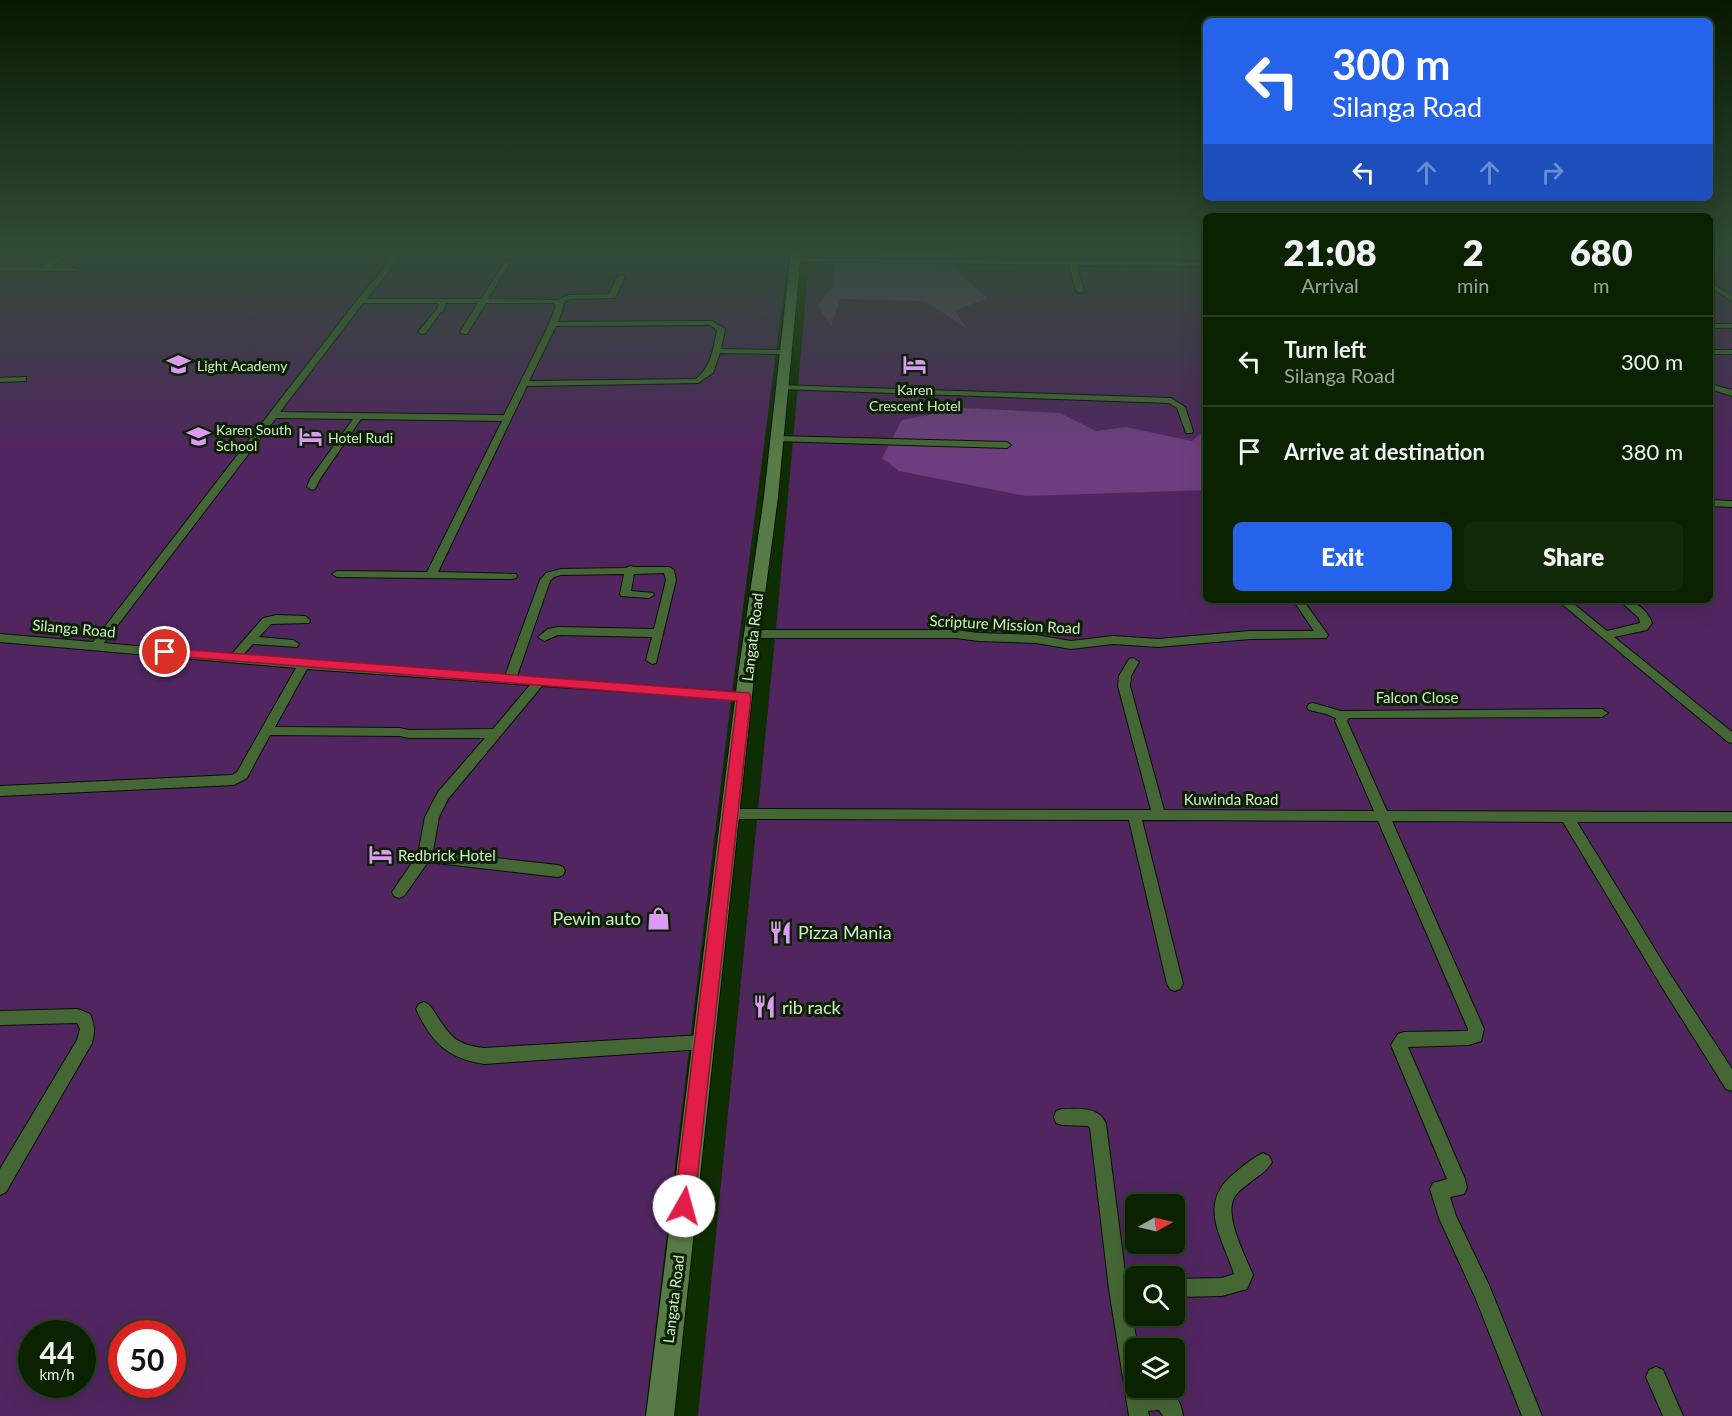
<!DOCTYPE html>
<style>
:root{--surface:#0a2200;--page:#132a0a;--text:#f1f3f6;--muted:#99a499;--line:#2a3f22;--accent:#2563eb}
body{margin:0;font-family:Lato,sans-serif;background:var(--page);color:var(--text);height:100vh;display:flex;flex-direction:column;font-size:22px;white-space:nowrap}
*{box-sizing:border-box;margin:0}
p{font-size:20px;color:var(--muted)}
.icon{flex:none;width:33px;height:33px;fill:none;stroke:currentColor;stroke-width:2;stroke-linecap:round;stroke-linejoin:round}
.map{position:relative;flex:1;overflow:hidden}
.drawer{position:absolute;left:1203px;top:213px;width:510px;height:390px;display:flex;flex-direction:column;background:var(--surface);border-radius:9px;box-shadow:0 6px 24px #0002,0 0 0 2px var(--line)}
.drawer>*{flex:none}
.hud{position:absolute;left:1203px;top:18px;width:510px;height:183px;border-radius:9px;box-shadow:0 6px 24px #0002,0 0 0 2px var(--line);background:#2563eb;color:#fff;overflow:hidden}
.needle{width:39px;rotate:82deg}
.controls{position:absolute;left:1125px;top:1194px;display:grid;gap:12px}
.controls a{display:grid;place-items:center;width:60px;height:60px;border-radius:9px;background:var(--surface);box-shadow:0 6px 24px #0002,0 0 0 2px var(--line);font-size:30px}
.speed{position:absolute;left:18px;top:1320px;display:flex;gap:12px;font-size:30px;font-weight:700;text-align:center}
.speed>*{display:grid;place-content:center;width:78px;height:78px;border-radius:50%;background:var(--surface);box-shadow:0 6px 24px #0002,0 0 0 2px var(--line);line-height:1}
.speed small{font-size:15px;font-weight:400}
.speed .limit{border:9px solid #d22;background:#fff;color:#111}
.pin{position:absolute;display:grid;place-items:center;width:51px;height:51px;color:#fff;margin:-26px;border:3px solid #fff;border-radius:50%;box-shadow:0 2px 6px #0007}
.me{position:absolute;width:66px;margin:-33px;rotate:7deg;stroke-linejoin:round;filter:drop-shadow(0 0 4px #0008)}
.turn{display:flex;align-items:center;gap:21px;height:126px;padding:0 30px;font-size:27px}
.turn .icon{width:78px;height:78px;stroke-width:2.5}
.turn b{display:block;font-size:42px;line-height:51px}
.lanes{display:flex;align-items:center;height:57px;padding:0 30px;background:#0003;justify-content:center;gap:30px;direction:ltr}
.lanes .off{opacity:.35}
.eta{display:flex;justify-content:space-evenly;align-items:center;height:102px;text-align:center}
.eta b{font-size:36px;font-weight:800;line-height:42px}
.cta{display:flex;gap:12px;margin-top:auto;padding:12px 30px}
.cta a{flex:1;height:69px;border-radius:9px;background:var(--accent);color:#fff;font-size:24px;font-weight:800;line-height:69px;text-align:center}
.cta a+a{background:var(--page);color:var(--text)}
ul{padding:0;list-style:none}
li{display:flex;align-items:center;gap:18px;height:90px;padding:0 30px;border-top:2px solid var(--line)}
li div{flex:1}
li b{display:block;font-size:22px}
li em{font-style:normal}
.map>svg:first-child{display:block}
.green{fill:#512660;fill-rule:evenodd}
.forest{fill:#6d3e7f}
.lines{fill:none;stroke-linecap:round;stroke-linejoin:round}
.minor-casing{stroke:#041300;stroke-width:2}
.secondary-casing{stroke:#041300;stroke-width:2}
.minor{fill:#456735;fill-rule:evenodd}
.secondary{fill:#577a46;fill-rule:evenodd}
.route{fill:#e11d48;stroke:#92132f;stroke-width:1.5}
.labels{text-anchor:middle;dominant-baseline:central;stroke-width:6;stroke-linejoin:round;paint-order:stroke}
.far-poi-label{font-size:14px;fill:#d4e7cc;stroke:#0a2200;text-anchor:start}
.street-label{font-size:15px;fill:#d4e7cc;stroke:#0a2200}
.poi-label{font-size:15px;fill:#d4e7cc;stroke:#0a2200;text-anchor:start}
.near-poi-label{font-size:18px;fill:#d4e7cc;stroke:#0a2200;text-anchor:start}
</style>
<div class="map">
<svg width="1732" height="1416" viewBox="0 0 1732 1416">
<rect width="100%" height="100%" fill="#0e2d00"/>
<!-- green -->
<path class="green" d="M0,252H789L729,716L645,1416H0ZM32,1334H82V1384H32ZM122,1334H172V1384H122Z
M810,252H1206V600H1710V252H1732V1416H698L777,618ZM1136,1204H1174V1244H1136ZM1136,1276H1174V1316H1136ZM1136,1348H1174V1388H1136Z"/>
<!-- forest -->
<path class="forest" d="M894,252H947L960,274L987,298L955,311L966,328L925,301L840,299L831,326L818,306L833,286L834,265Z
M963,408L1060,413L1096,431L1126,427L1192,441L1206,429V490L1026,496L899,471L882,458L902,420Z"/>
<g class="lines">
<defs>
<path id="minor" d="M65,252H73L50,268H75L77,269V271H0V267H41Z
M397,252H404L367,299H481L504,263L507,261L510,263L488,299L558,300L568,295L609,294L617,277L621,275L625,277L615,298L570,299L563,303L564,305L558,322L712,321L725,329L721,349L785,350L789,352L785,354L720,353L713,373L698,383L527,386L438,572L516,574L517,576L516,578L512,579L337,577L332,574L337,571L427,572L502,421L361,419L320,479L315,489L312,490L307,487L310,479L353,419L276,418L104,643L231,655L263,618L277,615L305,616L310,620L309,623L271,624L259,637L293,640L299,644L297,647L253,644L242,656L505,676L540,580L546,573L561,569L626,568L630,566L634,567H669L674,570L676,580L656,663L652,664L646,660L652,637L558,635L544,641L538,637L548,629L558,627L654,629L666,580L664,573L634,574L631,591L653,593L654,595L649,598L621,596L620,594L624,574L561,575L554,577L550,581L517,676L744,693L750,697L748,700L542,686L448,799L439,817L433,851L558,865L563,867L565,871L563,875L558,877L428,862L404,896L399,898L394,896L392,892L418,854L425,817L438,792L485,738H409L400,736L270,735L247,778L234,785L0,796V786L232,775L237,772L296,668L0,642V634L93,642L358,299ZM363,303H439L437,309L418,332L422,334H425L440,313L443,312L446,303H478L460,332L464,334H467L486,303H553L556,306L549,324L504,415L280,412ZM710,325L717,330C713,350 712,365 696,379L529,381L556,326ZM307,669L530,685L493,729L409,730L400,728L275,727Z
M703,252H709L707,258H703Z
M1727,252H1732V255Z
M795,258L1068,261L1071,259L1074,261L1206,262V266L1076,265L1084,291L1080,293L1076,291L1069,265L793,261L792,260Z
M1710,282L1732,296V301L1710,287Z
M1710,324H1732V328H1710Z
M1710,350H1732V354H1710Z
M23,377H26V381L0,382V378Z
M1710,384L1732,390V396L1710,389Z
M778,385L1171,398L1185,407L1193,431L1192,433H1186L1177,408L1169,403L781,389L777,387Z
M777,436L1007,442L1011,445L1007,448L774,441V437Z
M1710,500L1732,501V507L1710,506Z
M1293,600H1303L1328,635L1326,638L1250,639L1158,647L1113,644L1071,649L1036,643L979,641L956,638H752L746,634L752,630H956L979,633L1036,635L1071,641L1113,636L1158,639L1250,631H1314Z
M1557,600H1569L1607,631L1640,623L1639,618L1619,600C1633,600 1647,608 1652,623L1647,630L1614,637L1732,732V743L1728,742Z
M1133,658L1139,662L1131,676L1130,686L1164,810L1374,811L1335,721L1336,718L1326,714L1309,710L1307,707L1309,704L1313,703L1341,711L1602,709L1608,713L1602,717L1349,718L1347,721L1387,811L1732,812V822H1577L1670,974L1732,1069V1091L1726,1089L1660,984L1563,822L1392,821L1484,1029L1481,1041L1469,1045L1408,1047L1465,1179L1467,1188L1464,1194L1450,1197L1456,1216L1489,1285L1542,1416H1522L1475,1297L1439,1218L1430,1189L1433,1183L1447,1179L1391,1045L1398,1034L1404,1032L1468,1031V1029L1378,821L1142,820L1183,984L1180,989L1175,991L1170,989L1167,984L1129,820L731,819L726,818L724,814L726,810L731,809L1151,810L1118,686L1119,676L1129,659Z
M424,1002C431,1005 433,1010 437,1016C451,1038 458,1045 484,1048L703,1035L709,1037L711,1042L709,1047L703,1049L484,1064C447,1058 432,1043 416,1009L419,1004Z
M78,1009L90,1014C95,1026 95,1031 92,1043L6,1192L0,1195V1169L77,1040L80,1029L77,1023L0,1025V1011Z
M1062,1109C1079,1109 1099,1106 1106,1124L1126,1280H1136V1298H1129L1138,1348H1136V1388H1144L1145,1391C1166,1390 1180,1391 1183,1416H1163L1159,1410L1148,1411L1149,1416H1129L1109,1289L1090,1128L1088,1126L1062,1125L1056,1123L1054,1117L1056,1111Z
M1263,1153L1269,1156L1272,1162C1267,1172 1256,1177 1248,1184C1243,1188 1237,1192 1234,1198C1224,1217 1246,1257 1253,1275L1247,1289L1222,1296L1174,1297V1279L1222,1278L1234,1274C1223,1238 1195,1203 1236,1172C1244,1165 1253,1158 1263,1153Z
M1656,1367L1663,1370L1683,1416H1663L1646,1377L1649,1370Z"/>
<path id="secondary" d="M791,252H801L778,497L755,668L674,1416H646L739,668L764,497Z"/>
</defs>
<!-- minor casing -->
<use href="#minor" class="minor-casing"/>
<!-- secondary casing -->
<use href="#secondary" class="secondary-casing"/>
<!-- minor -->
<use href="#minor" class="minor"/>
<!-- secondary -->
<use href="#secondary" class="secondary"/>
</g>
<!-- sky -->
<linearGradient id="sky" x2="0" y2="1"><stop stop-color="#081900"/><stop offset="0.56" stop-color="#304c37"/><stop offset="1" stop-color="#304c37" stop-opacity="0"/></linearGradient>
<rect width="1732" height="450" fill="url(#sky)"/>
<!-- route -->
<path class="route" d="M165,648L749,693L751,697L694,1206L691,1213L684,1216L677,1213L674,1206L737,701L160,655L159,652L160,649Z"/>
<!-- icons -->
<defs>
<symbol id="school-bare" viewBox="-9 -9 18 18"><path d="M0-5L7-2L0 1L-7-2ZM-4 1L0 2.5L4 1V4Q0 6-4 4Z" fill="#dc99f5" stroke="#0a2200" stroke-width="2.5" paint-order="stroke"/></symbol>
<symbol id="hotel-bare" viewBox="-9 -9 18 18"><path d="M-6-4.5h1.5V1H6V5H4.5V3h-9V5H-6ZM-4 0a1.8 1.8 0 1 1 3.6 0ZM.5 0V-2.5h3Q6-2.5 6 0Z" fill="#dc99f5" stroke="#0a2200" stroke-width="2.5" paint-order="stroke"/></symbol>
<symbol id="shop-bare" viewBox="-9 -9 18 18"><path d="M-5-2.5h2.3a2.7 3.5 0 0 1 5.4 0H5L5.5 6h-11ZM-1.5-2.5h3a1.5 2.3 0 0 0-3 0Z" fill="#dc99f5" stroke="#0a2200" stroke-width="2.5" paint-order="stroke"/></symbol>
<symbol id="restaurant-bare" viewBox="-9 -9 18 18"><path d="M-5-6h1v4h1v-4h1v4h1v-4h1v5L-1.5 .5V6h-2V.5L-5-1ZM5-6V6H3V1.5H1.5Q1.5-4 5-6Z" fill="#dc99f5" stroke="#0a2200" stroke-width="2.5" paint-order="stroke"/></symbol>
</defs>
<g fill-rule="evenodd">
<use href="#school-bare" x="162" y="348" width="33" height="33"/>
<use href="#hotel-bare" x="898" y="348" width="33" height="33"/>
<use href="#school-bare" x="182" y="420" width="33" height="33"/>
<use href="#hotel-bare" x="294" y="420" width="33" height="33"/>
<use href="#hotel-bare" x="364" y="838" width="33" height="33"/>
<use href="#shop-bare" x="642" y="902" width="33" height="33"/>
<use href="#restaurant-bare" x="764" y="916" width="33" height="33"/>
<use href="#restaurant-bare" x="748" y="990" width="33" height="33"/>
</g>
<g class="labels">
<!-- far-poi labels -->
<g class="far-poi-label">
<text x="197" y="365">Light Academy</text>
<text x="915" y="389" text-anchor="middle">Karen<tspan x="915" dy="16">Crescent Hotel</tspan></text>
<text x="216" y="429">Karen South<tspan x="216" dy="16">School</tspan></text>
<text x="328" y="437">Hotel Rudi</text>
</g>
<!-- street labels -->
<g class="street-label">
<text transform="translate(1005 624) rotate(3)">Scripture Mission Road</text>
<text transform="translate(74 628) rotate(5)">Silanga Road</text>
<text transform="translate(752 637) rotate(-83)">Langata Road</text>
<text x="1417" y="697">Falcon Close</text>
<text x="1231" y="799">Kuwinda Road</text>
<text transform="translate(673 1299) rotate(-83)">Langata Road</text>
</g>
<!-- poi labels -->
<g class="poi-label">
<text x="398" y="855">Redbrick Hotel</text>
</g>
<!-- near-poi labels -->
<g class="near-poi-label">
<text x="641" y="918" text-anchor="end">Pewin auto</text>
<text x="798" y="932">Pizza Mania</text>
<text x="782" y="1007">rib rack</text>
</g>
</g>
</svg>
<div class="controls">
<a><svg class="needle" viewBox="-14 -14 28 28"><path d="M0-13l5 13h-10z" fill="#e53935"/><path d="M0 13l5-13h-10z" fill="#99a499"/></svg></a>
<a><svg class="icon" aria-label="search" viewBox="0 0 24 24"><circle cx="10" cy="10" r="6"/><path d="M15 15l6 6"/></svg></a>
<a><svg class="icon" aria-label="layers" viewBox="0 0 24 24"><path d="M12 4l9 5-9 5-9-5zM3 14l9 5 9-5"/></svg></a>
</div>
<div class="speed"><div>44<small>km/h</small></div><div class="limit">50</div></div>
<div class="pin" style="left:165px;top:652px;background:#d93025"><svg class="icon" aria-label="arrive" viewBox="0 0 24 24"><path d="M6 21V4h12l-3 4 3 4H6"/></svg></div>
<svg class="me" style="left:684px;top:1206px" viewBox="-20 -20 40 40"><circle r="19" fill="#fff"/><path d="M0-13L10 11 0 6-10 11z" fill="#e11d48"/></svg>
<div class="hud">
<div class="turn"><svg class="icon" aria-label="left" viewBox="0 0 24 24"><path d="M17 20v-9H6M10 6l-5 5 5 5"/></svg><div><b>300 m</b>Silanga Road</div></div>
<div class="lanes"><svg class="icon" aria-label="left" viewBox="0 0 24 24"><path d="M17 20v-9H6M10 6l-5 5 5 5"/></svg><svg class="icon off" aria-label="ahead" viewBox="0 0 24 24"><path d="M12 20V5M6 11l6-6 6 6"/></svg><svg class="icon off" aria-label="ahead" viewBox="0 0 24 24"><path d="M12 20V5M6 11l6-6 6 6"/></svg><svg class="icon off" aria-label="right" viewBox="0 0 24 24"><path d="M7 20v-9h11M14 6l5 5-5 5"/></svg></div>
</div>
<section class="drawer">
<div class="eta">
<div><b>21:08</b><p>Arrival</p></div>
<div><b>2</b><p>min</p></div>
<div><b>680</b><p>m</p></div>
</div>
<ul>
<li><svg class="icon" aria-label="left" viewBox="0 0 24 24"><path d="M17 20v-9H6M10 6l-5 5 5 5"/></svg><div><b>Turn left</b><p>Silanga Road</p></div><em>300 m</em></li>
<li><svg class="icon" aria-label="arrive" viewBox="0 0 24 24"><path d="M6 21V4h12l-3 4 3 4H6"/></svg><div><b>Arrive at destination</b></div><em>380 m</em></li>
</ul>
<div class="cta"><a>Exit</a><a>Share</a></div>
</section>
</div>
